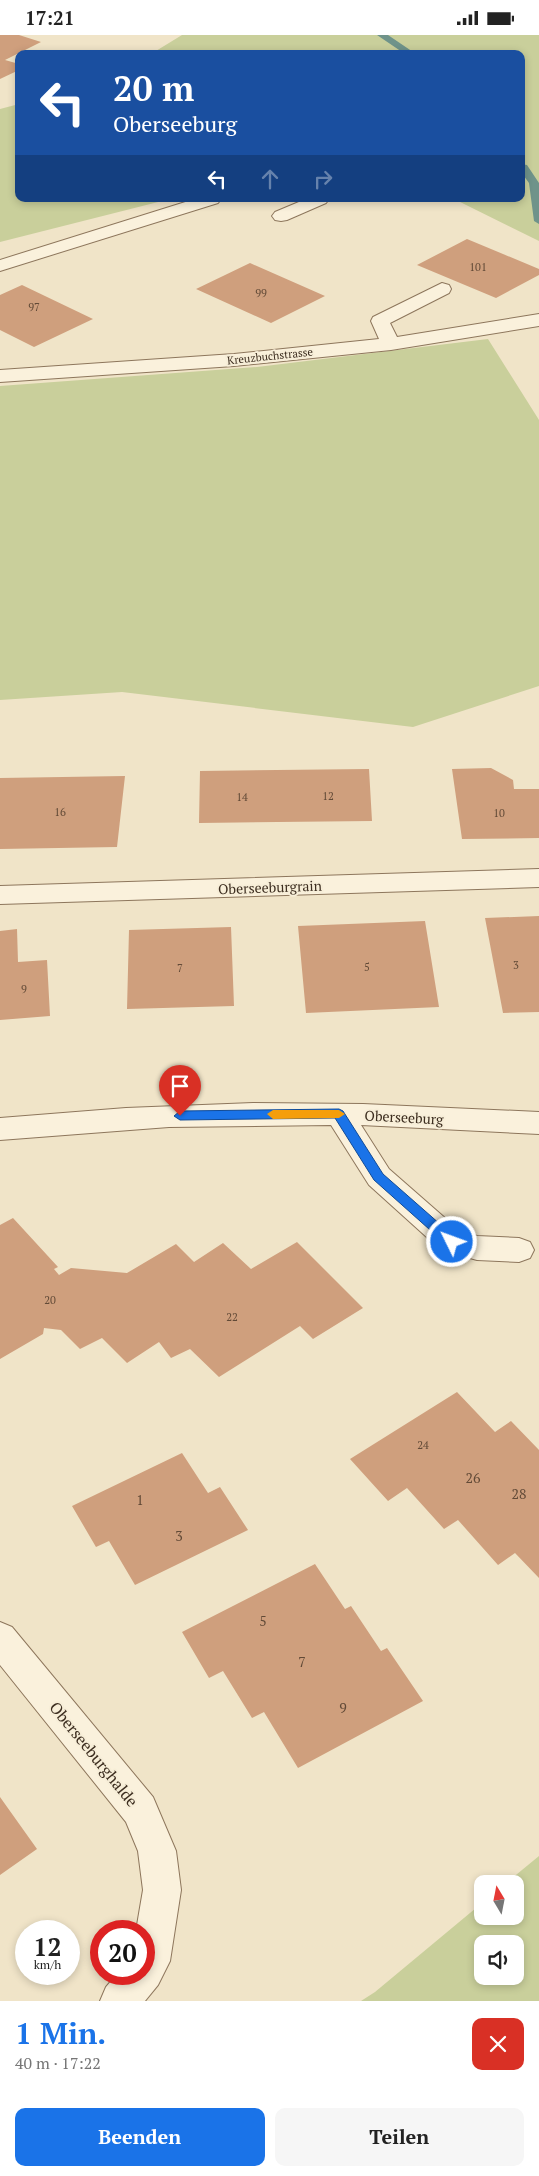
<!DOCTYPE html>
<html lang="de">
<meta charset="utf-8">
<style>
:root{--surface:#fff;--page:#f6f6f6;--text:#222;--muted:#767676;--accent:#1a73e8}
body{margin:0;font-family:"PT Serif",serif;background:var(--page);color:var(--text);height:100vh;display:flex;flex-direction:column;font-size:19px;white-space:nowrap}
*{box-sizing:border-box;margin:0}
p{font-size:16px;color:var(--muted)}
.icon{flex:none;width:28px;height:28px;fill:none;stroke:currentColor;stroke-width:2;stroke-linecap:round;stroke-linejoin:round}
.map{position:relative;height:1966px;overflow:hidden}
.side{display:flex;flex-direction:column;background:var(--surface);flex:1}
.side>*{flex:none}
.hud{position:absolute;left:15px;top:15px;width:510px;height:152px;border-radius:10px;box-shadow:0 2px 8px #0003;background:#1a4fa0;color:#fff;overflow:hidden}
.needle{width:32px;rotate:350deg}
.controls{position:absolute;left:474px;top:1840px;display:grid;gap:10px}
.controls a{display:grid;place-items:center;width:50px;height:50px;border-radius:10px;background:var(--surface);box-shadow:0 2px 8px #0003;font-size:25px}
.speed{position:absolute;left:15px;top:1885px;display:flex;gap:10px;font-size:25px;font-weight:700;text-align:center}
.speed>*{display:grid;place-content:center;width:65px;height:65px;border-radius:50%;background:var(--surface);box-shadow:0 2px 8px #0003;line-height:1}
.speed small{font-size:12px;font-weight:400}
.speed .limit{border:8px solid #d22;background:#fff;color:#111}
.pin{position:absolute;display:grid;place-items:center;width:42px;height:42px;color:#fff;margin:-51px -21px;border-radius:50% 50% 50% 0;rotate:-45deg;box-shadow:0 0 5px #0007}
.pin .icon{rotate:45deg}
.me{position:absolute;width:55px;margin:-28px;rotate:312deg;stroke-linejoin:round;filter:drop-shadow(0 0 4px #0008)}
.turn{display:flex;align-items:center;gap:18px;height:105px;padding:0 15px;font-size:22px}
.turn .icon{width:65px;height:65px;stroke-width:2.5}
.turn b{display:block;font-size:35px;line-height:42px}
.lanes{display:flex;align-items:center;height:48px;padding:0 15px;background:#0003;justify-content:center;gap:25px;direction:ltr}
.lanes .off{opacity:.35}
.round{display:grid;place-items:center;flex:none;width:52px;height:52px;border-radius:10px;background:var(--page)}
.summary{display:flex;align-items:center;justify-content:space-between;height:85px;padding:0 15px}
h1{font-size:30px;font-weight:800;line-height:38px;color:var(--accent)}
.cta{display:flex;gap:10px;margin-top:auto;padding:10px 15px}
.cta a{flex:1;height:58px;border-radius:10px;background:var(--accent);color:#fff;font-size:20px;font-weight:800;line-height:58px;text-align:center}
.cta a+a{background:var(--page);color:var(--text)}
.status{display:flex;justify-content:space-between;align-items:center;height:35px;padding:0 25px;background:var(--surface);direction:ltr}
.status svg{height:14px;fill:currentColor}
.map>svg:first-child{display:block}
.green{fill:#c9cf9b;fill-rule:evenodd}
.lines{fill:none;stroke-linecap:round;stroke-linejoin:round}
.stream{fill:#6f938a;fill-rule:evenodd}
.building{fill:#cf9f7d}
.minor-casing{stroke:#8d765c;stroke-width:2}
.minor{fill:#faf1dc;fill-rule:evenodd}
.route{fill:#1a73e8;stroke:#114b97}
.slow{fill:#f59e0b}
.labels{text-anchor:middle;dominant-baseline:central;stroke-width:4;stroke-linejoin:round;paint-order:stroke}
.number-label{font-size:11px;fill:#624a37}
.far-street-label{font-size:11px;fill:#3d2e20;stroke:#f7eed8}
.street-label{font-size:14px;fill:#3d2e20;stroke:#f7eed8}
.near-number-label{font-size:14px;fill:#624a37}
.near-street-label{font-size:16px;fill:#3d2e20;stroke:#f7eed8}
</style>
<div class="status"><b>17:21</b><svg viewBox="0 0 49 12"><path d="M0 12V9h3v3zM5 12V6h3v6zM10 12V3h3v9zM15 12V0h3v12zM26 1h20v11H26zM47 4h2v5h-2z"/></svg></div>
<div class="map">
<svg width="539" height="1966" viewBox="0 0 539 1966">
<rect width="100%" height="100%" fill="#f0e4c8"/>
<!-- green -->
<path class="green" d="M182,0H539V206L454,164H521V19H151Z
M19,69V164H170L0,207V74Z
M488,304L539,385V651L413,692L122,657L0,665V351L257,332Z
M539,1821V1966H361L375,1957L482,1868V1881H515V1849H505ZM482,1909H515V1941H482Z"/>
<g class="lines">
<!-- stream -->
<path class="stream" d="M377,0H388L416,19H405Z
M521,129L527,130L539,148V189L534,186L529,148L521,137Z"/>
</g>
<!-- building -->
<path class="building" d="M0,0H19L41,7L5,25L19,29V35L0,44Z
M467,204L539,234V240L496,263L417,230Z
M250,228L325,261L271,288L196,254Z
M22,250L93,284L34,312L0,295V260Z
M491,733L513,745L514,754H539V803L462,804L452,734Z
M369,734L372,786L199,788L200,736Z
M125,741L117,812L0,814V743Z
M539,881V977L503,978L485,883Z
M425,886L439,972L306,978L298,891Z
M231,892L234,971L127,974L129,895Z
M17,894L18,927L47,925L50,981L0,985V896Z
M13,1183L58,1232L54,1234L59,1240L71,1233L127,1238L176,1209L194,1227L223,1208L251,1234L297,1207L363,1273L313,1304L300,1291L219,1342L190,1314L171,1323L159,1307L127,1328L102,1303L80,1314L61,1295L44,1293L43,1299L0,1324V1190Z
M457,1357L495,1397L511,1386L539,1415V1543L515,1518L498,1530L458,1485L444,1494L407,1453L388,1466L350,1424Z
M182,1418L208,1458L220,1452L248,1495L135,1550L109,1506L96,1512L72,1471Z
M315,1529L345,1574L351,1571L381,1616L387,1613L423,1666L298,1733L264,1677L252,1683L223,1636L209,1643L182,1597Z
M0,1762L37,1814L0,1840Z"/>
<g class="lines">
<defs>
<path id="minor" d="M195,164H221L218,168L0,236V225Z
M306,164H329L326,168L287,185L281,186L275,185L272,181L275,177Z
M442,248L449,250L451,254L449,258L390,288L397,302L539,279V291L391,315L234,331L0,347V335L234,319L379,304L371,286L373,282Z
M539,834V852L0,869V851Z
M253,1068L363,1069L539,1077V1099L361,1090L389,1134L461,1197L477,1201L519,1203L530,1207L534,1215L530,1223L519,1227L477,1225L441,1215L369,1150L331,1090L169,1092L0,1105V1083L126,1073Z
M0,1587L12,1592L153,1762L176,1816L181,1855L170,1926L158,1950L145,1966H100L106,1952L117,1939H144V1896H136L143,1855L138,1816L126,1787L0,1630Z"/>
</defs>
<!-- minor casing -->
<use href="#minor" class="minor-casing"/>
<!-- minor -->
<use href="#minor" class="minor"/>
</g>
<!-- route -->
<path class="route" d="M339,1074L343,1076L383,1139L457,1204L459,1207L457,1211H448L374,1145L335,1083L180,1085L174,1081L180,1076Z"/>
<!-- slow -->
<path class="slow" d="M273,1075H339L345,1079L339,1083L273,1084L267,1079Z"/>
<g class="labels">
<!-- number labels -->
<g class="number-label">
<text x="478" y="232">101</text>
<text x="261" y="258">99</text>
<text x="34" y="272">97</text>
<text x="328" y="761">12</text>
<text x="242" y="762">14</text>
<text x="60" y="777">16</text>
<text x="499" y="778">10</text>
<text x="516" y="930">3</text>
<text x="367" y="932">5</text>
<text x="180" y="933">7</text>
<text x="24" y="954">9</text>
<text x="50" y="1265">20</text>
<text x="232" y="1282">22</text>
<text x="423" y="1410">24</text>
</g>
<!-- far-street labels -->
<g class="far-street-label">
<text transform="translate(270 321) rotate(-6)">Kreuzbuchstrasse</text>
</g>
<!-- street labels -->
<g class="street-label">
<text transform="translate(270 852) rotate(-2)">Oberseeburgrain</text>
<text transform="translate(404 1082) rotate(3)">Oberseeburg</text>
</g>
<!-- near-number labels -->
<g class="near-number-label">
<text x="473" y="1442">26</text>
<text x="519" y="1458">28</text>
<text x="140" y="1464">1</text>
<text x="179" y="1500">3</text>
<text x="263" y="1585">5</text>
<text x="302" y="1626">7</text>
<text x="343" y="1672">9</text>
</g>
<!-- near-street labels -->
<g class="near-street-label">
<text transform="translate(94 1719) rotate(51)">Oberseeburghalde</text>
</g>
</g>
</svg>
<div class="controls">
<a><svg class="needle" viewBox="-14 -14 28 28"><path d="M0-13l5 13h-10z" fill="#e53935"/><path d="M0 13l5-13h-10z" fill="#767676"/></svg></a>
<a><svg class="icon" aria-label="sound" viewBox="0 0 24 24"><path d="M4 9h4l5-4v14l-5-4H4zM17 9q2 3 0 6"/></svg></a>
</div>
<div class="speed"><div>12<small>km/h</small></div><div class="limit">20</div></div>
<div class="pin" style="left:180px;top:1081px;background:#d93025"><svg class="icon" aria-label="arrive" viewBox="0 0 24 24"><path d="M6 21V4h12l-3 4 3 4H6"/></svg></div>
<svg class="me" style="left:452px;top:1207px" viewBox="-20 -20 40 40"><circle r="17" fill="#1a73e8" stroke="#fff" stroke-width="3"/><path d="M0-11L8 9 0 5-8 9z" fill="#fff"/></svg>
<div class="hud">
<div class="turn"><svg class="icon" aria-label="left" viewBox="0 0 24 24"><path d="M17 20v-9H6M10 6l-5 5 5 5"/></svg><div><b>20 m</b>Oberseeburg</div></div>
<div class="lanes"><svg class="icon" aria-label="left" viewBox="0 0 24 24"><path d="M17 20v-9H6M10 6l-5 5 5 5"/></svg><svg class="icon off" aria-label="ahead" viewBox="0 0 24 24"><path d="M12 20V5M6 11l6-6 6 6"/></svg><svg class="icon off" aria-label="right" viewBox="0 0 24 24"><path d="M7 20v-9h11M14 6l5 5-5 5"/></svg></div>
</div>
</div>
<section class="side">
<div class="summary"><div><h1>1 Min.</h1><p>40 m · 17:22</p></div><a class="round" style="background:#d93025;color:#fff"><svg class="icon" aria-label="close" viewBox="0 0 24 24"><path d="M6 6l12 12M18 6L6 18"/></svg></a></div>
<div class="cta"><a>Beenden</a><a>Teilen</a></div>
</section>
